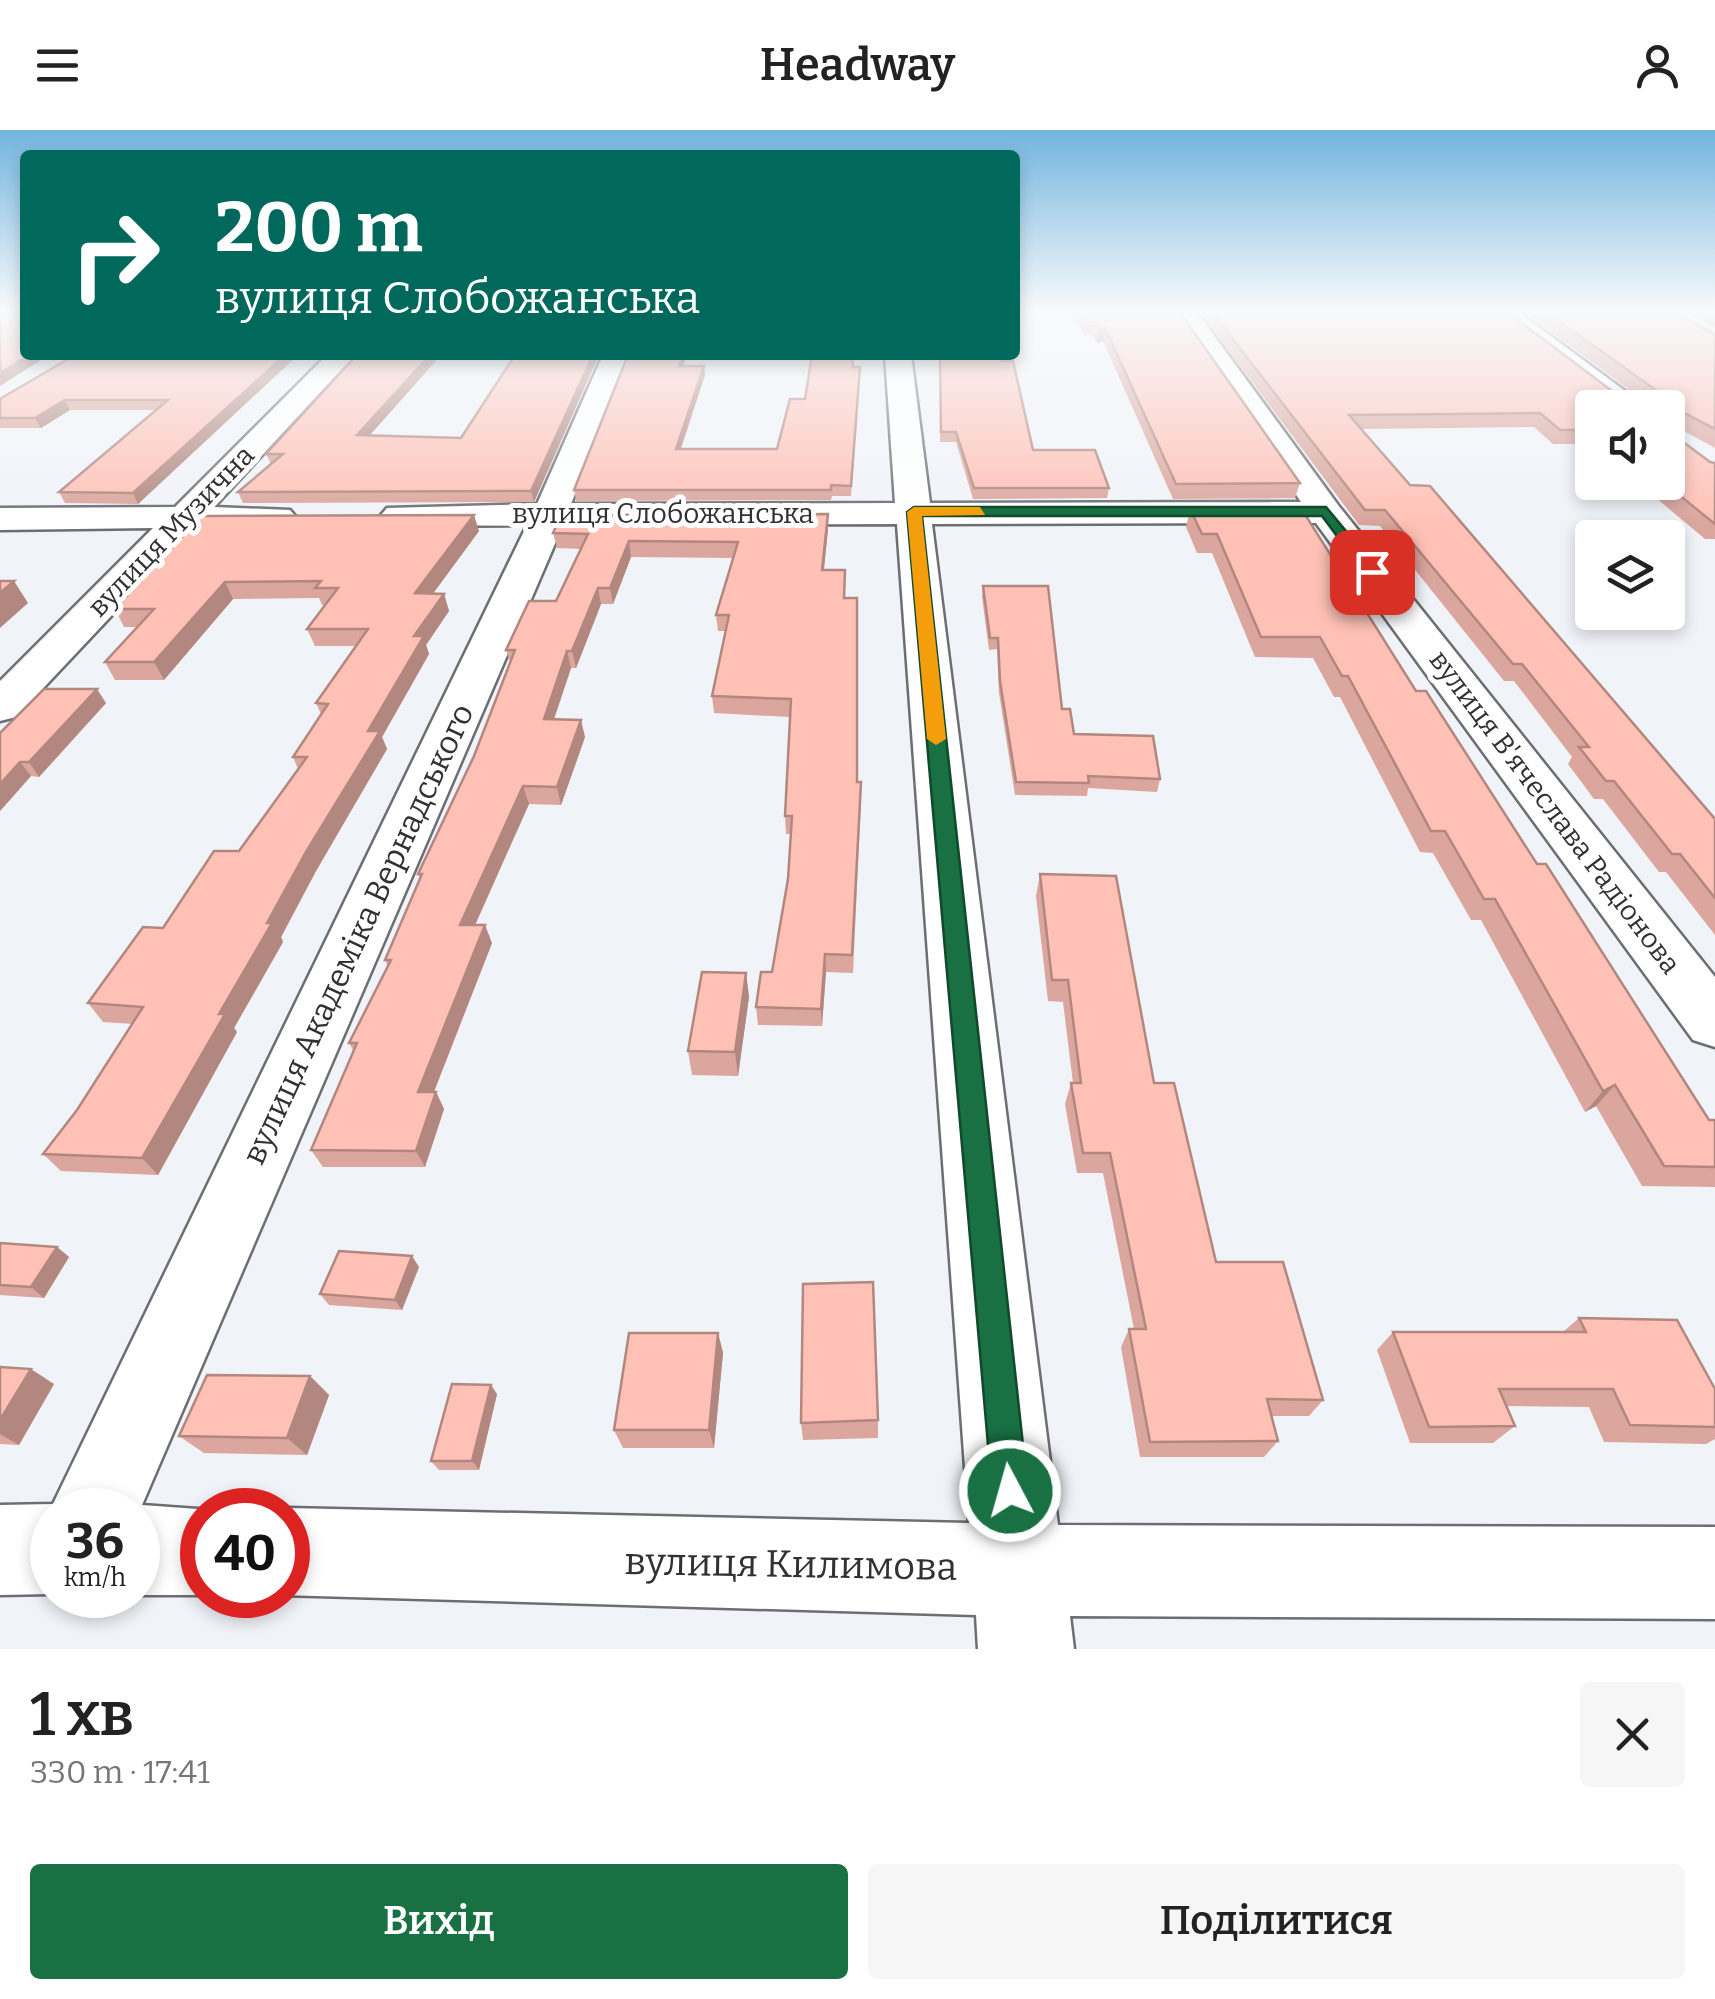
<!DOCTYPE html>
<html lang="uk">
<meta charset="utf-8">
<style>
:root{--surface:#fff;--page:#f6f6f6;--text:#222;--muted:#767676;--accent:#187043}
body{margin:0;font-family:Bitter,serif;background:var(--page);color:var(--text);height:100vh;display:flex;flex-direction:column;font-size:38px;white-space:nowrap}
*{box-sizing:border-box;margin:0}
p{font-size:32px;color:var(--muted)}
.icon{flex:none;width:55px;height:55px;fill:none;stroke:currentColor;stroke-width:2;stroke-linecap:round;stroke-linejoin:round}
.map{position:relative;height:1519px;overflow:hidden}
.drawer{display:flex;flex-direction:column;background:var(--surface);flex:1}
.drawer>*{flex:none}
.banner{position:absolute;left:20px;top:20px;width:1000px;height:210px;border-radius:10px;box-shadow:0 5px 15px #0003;background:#00695c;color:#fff;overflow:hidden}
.controls{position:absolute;left:1575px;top:260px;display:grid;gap:20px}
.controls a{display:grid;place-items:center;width:110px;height:110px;border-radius:10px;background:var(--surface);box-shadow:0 5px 15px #0003;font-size:50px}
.speed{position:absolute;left:30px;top:1358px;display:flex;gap:20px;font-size:50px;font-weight:700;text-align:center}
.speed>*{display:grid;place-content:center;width:130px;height:130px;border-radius:50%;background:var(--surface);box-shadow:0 5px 15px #0003;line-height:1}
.speed small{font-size:25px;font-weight:400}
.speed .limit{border:15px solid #d22;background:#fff;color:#111}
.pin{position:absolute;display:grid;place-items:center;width:85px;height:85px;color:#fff;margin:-42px;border-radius:20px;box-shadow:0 5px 15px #0006}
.me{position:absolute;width:110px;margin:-55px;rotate:354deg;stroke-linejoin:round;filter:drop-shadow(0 0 8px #0008)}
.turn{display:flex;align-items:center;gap:35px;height:210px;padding:0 30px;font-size:45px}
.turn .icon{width:130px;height:130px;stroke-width:2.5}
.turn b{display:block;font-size:70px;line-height:85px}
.round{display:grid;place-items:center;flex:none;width:105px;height:105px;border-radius:10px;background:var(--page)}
.head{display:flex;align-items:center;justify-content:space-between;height:170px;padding:0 30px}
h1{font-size:60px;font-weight:600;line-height:75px}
.action{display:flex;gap:20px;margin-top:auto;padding:20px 30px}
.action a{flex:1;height:115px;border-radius:10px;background:var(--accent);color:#fff;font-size:40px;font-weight:600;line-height:115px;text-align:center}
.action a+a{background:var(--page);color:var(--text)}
header{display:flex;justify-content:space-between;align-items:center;height:130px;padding:0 30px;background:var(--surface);font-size:45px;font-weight:600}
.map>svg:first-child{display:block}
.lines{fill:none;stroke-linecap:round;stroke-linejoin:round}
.minor-casing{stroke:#6c6e73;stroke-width:5}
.minor{fill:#fff;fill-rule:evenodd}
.wall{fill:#dba69d}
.shaded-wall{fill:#b2877f}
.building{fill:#ffc1b6;stroke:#b2877f;stroke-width:2.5}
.route{fill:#187043;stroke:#10492c;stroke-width:2.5}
.slow{fill:#f59e0b}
.labels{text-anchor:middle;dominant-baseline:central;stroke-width:10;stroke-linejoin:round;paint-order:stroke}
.far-street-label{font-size:28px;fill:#303133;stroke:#fff}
.street-label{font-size:32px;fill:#303133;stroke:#fff}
.near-street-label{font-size:38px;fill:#303133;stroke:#fff}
</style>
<header><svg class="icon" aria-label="menu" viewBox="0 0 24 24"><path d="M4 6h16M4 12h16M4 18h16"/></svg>Headway<svg class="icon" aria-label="person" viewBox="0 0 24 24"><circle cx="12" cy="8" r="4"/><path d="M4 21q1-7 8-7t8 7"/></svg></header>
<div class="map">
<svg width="1715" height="1519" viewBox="0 0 1715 1519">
<rect width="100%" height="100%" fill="#f0f3f8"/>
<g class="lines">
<defs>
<path id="minor" d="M1172,181H1196L1338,375L1715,847V917L1693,910L1316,393L932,394L1058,1395L1715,1397V1489L1070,1486L1074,1519H978L976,1485L280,1465H288V1380H283L288,1378L969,1393L897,394L563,395L142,1375L212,1380H202L205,1465H138V1380H52V1464L0,1465V1375L53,1374L527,395L399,396L387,392L381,385L387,378L537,374L603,225H629L571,374L895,373L885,225H911L930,373L1301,372Z
M1490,181H1517L1648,278H1615Z
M327,225H355L214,377L290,380L296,387L290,394L194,398L16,587L0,591V551L153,398L0,400V378L175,377Z"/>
</defs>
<!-- minor casing -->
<use href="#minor" class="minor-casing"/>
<!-- minor -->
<use href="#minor" class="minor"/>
</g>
<!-- wall -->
<path class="wall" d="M1073,181H1179L1300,353L1295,368L1173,369L1103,211L1097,213L1093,205H1084Z
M1199,181H1506L1620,267H1639L1523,181H1670L1715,204V318L1673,295L1674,305L1710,332L1715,333V409H1705L1637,352H1668L1592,278V316L1590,314H1553L1534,297L1361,299L1410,355L1715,689V805L1666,742H1659L1603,669H1594L1568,634L1572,627L1514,551H1504L1380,396L1359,395Z
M1684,181H1715V198Z
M298,225L138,374L65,373L59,362L156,280H70L41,298H0V269Z
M441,225L370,305L461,308L515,225H599L534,372L243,373L238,362L271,334L266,324Z
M935,225H1001L1033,320L1109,358L1107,368L973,369L956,312H940V229H935Z
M683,236H704L705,245L681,319H777L805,269L853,237L860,247L851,366H832L831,370L576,371L574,360Z
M1190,379L1416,561L1537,734L1709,990H1715V1057L1642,1056L1596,976L1585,982L1481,790H1471L1433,723L1420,722L1340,567H1334L1313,528L1255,527L1212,423H1197L1186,397Z
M202,386L479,401L433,463L444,464L449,481L426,515L429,524L382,607L387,619L316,741L281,807L283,812L234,898L237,902L158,1045L61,1041L43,1024L77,980L133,894L103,892L88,873L239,721L298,639L293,627L321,584L316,573L356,516H315L307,499L325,475H322L319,468L233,469L164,550H115L105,532L138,497H124L115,479Z
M828,399L824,440L845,468L857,652L861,670L853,843L826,842L822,896L758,895L756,877L772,842L788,749L791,704H786L785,686L790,587L714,583L712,566L726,501H718L716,485L733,428L631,427L613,474H601L576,538H571L554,589L585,607L561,675L529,674L475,795L492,813L434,962H436L444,979L425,1037H323L311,1020L354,922L349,913L388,836L385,830L420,749L418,744L474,626L510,533L506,520L556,471L581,419L557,418L553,403Z
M983,456L1062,579L1074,604L1160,649L1157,662L1088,658L1087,666L1015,665L999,563L997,519L989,520L982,467Z
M106,573L39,647L31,646L0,681V603Z
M1040,744L1154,953L1216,1132L1323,1270L1309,1286H1271L1278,1311L1264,1327H1140L1121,1217L1129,1199H1134L1103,1043H1077L1065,974L1071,953H1073L1063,872L1048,871L1036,766Z
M746,843L749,867L738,946L692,945L688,921Z
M0,1113L57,1117L69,1127L44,1168L0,1165Z
M419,1137L402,1180L329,1175L320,1164Z
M1579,1188L1715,1259V1309L1706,1314L1604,1312L1589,1277L1507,1276L1515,1296L1493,1313H1410L1377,1220L1393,1202H1563Z
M718,1203L723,1223L714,1318H623L614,1300Z
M0,1237L54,1254L19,1315L0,1314Z
M310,1246L329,1265L307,1325L204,1323L179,1306Z
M497,1264L479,1340H439L431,1331Z
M878,1290V1308L803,1310L801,1293Z"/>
<!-- shaded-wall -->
<path class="shaded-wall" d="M1105,198L1103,211L1097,213L1099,201Z
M29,225H49L0,256V243Z
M285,225H298L138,374L133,363Z
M430,225H441L361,315L357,305Z
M593,225H599L534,372L531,361Z
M683,225H687L680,245L679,236Z
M704,236L705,245L677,329L676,319Z
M65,270L70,280L41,298L35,288Z
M828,384V399L822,456V440Z
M474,385L479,401L421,480L415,463Z
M629,411L631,427L613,474L610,458Z
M14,451L28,473L0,498V463Z
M225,452L233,469L164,550L154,532Z
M598,458L601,474L576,538L572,521Z
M444,464L449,481L426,515L429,524L382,607L387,619L316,741L281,807L283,812L234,898L237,902L158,1045L142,1028L368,601L414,506Z
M567,521L571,538L548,607L544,589Z
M97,559L106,573L39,647L29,632Z
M581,590L585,607L561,675L557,657Z
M20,632L31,646L0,681V654Z
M523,656L529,674L467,813L460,795Z
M485,795L492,813L427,979L418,962Z
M825,824L826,842L822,896L821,879Z
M746,843L749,867L738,946L735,922Z
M1615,955L1596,976L1585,982L1603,961Z
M436,962L444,979L425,1037L416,1021Z
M57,1117L69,1127L44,1168L31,1157Z
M412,1126L419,1137L402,1180L395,1170Z
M718,1203L723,1223L714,1318L709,1300Z
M31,1239L54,1254L19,1315L0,1304V1290Z
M310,1246L329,1265L307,1325L287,1308Z
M491,1255L497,1264L479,1340L472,1331Z"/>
<!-- building -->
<path class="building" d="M0,181H25V225H29L0,243Z
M1081,181H1179L1300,353L1176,354L1105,198L1099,201L1095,192H1086Z
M1211,181H1506L1620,267H1658L1657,261L1545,181H1670L1715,204V299L1673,277L1674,305L1710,332L1715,333V394L1663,352H1668V278H1592V300H1560L1540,283L1349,285L1410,355L1430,356L1715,689V768L1680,724H1672L1614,651H1606L1579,617H1589L1522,534H1513L1385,380H1365Z
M75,225H285L133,363L59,362L168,270H65L35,288H0V269Z
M357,225H430L357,305L461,308L515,225H593L531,361L238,362L283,324H266Z
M628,225H683L679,236H704L676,319H777L790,269H805L812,225H852L853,237H860L851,356L831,355V360H574Z
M940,225H1001V231H1013L1033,320H1095L1109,358H974L956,302H941Z
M1301,378L1416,561H1426L1537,734H1546L1709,990H1715V1037L1664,1036L1615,955L1603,961L1495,769H1484L1445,701H1431L1348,546H1342L1320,507H1261L1217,404H1202L1190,379Z
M828,384L822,440H845L844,468H857V652H861L852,825L825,824L821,879L756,877L761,842H772L788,749L792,686H785L791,569L712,566L729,485H716L738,412L629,411L610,458H598L572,521H567L544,589L581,590L557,657L523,656L460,795H485L418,962H436L416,1021L311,1020L357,913H349L391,830H385L422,744H418L474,626L515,520H506L529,471H556L588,404L553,403L561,385Z
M474,385L415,463L444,464L414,506H424L368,601H380L306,722L267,793H272L219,884H225L142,1028L43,1024L77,980L143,877L88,873L143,797L163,798L214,721H239L307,627H293L328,574L316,573L368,499H307L338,458H315L321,451L225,452L154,532H105L154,479H115L202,386Z
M0,451H14L0,463Z
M983,456H1048L1062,579H1070L1074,604L1153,606L1160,649L1088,646L1089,653L1016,652L1000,551L998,508H990Z
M44,559H97L29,632H20L0,654V603Z
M1040,744L1116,746L1154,953H1174L1216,1132H1283L1323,1270L1267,1269L1278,1311L1150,1312L1129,1199H1146L1110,1023H1083L1071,953H1081L1068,850H1052Z
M702,842L746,843L735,922L688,921Z
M0,1113L57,1117L31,1157L0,1155Z
M339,1121L412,1126L395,1170L320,1164Z
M873,1152L878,1290L801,1293L803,1154Z
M1579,1188L1677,1190L1715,1259V1297L1630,1295L1613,1259H1499L1515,1296L1429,1297L1393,1202H1586Z
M629,1203H718L709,1300H614Z
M0,1237L31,1239L0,1290Z
M207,1245L310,1246L287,1308L179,1306Z
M452,1254L491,1255L472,1331H431Z"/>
<!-- sky -->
<linearGradient id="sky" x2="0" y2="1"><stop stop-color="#71b5df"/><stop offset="0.46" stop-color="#f8fafc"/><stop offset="1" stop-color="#f8fafc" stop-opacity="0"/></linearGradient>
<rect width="1715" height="393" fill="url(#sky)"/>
<!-- route -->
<path class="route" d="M914,377H1326L1380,442L1366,445L1322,386H922L1028,1361L1023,1374L1010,1379L997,1374L992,1361L907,382Z"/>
<!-- slow -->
<path class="slow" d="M980,377L985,385L922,386L946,609L936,615L927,609L907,382L914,377Z"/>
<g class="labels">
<!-- far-street labels -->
<g class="far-street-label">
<text x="663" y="383">вулиця Слобожанська</text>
<text transform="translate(171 401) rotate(-46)">вулиця Музична</text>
<text transform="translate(1555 682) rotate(53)">вулиця В'ячеслава Радіонова</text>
</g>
<!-- street labels -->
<g class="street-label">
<text transform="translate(358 804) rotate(-65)">вулиця Академіка Вернадського</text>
</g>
<!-- near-street labels -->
<g class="near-street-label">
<text transform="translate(791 1434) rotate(1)">вулиця Килимова</text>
</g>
</g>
</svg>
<div class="controls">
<a><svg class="icon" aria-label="sound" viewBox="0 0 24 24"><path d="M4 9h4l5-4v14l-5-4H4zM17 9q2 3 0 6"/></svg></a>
<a><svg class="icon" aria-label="layers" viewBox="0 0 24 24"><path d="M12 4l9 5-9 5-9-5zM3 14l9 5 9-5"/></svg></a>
</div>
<div class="speed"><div>36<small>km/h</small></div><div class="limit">40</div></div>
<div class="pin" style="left:1372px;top:442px;background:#d93025"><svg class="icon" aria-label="arrive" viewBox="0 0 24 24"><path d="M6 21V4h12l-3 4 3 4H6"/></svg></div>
<svg class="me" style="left:1010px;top:1361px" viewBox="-20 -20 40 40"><circle r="17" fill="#187043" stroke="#fff" stroke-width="3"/><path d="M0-11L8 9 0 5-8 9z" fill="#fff"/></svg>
<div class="banner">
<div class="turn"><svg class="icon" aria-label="right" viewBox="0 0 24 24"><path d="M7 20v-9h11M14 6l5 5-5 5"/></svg><div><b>200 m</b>вулиця Слобожанська</div></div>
</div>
</div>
<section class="drawer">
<div class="head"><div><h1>1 хв</h1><p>330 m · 17:41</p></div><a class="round"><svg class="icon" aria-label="close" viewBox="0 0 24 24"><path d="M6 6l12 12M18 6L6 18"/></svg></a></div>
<div class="action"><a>Вихід</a><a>Поділитися</a></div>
</section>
